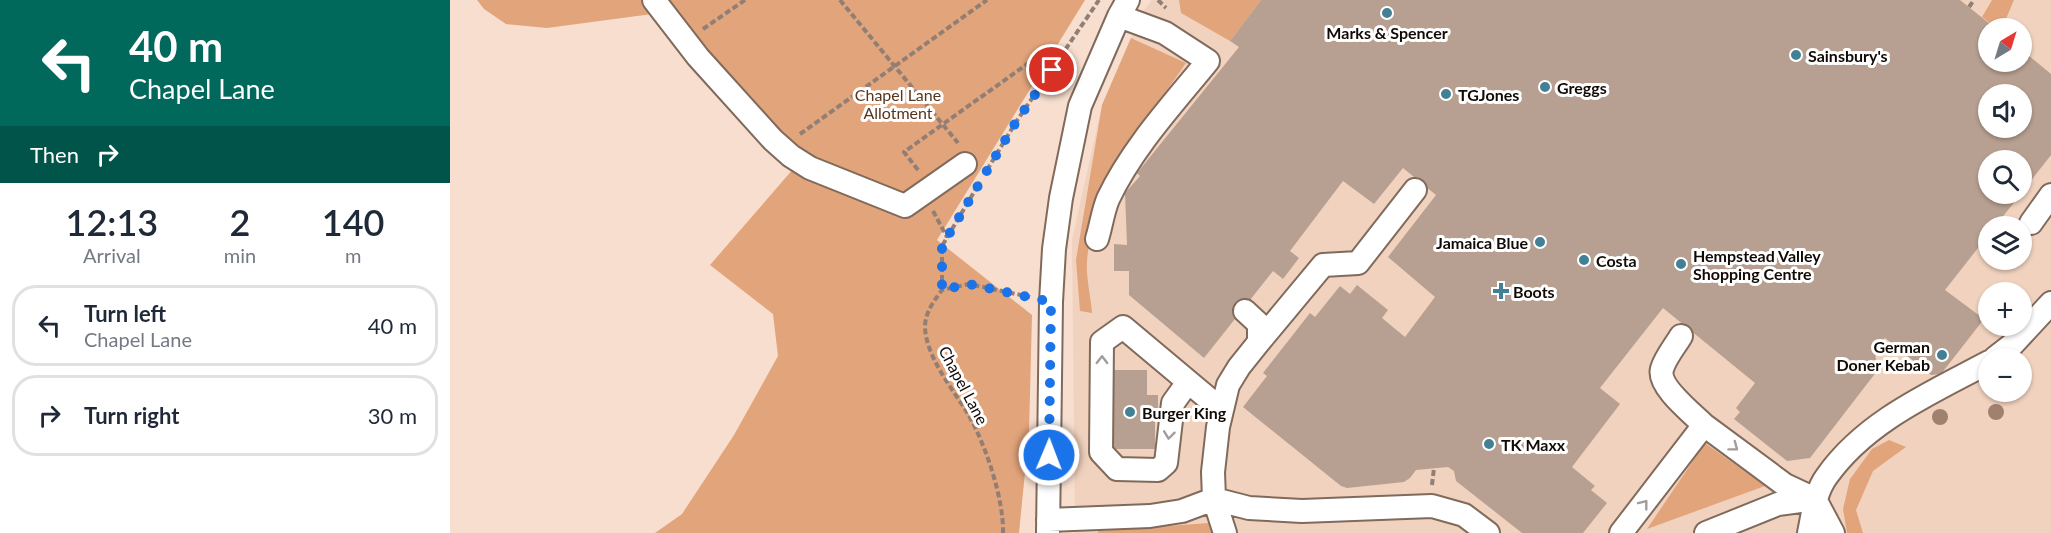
<!DOCTYPE html>
<meta charset="utf-8">
<style>
:root{--surface:#fff;--page:#f6f6f7;--text:#1f2937;--muted:#747a83;--line:#e0e1e3}
body{margin:0;font-family:Lato,sans-serif;background:var(--page);color:var(--text);height:100vh;display:flex;flex-direction:column;font-size:22px;white-space:nowrap}
*{box-sizing:border-box;margin:0}
p{font-size:20px;color:var(--muted)}
.icon{flex:none;width:33px;height:33px;fill:none;stroke:currentColor;stroke-width:2;stroke-linecap:round;stroke-linejoin:round}
.map{position:relative;flex:1;overflow:hidden}
.sheet{display:flex;flex-direction:column;background:var(--surface);width:450px}
.sheet>*{flex:none}
.hud{background:#00695c;color:#fff;overflow:hidden}
.needle{width:39px;rotate:38deg}
.tools{position:absolute;left:1528px;top:18px;display:grid;gap:12px}
.tools a{display:grid;place-items:center;width:54px;height:54px;border-radius:50%;background:var(--surface);box-shadow:0 2px 4px #0004;font-size:30px}
.pin{position:absolute;display:grid;place-items:center;width:51px;height:51px;color:#fff;margin:-26px;border:3px solid #fff;border-radius:50%;box-shadow:0 2px 6px #0007}
.me{position:absolute;width:66px;margin:-33px;rotate:1deg;stroke-linejoin:round;filter:drop-shadow(0 0 4px #0008)}
.turn{display:flex;align-items:center;gap:21px;height:126px;padding:0 30px;font-size:27px}
.turn .icon{width:78px;height:78px;stroke-width:2.5}
.turn b{display:block;font-size:42px;line-height:51px}
.then{display:flex;align-items:center;height:57px;padding:0 30px;background:#0003;gap:12px;font-size:22px}
.eta{display:flex;justify-content:space-evenly;align-items:center;height:102px;text-align:center}
.eta b{font-size:36px;font-weight:600;line-height:42px}
ul{padding:0;list-style:none}
li{display:flex;align-items:center;gap:18px;height:81px;margin:0 12px 9px;padding:0 18px;border:3px solid var(--line);border-radius:24px}
li div{flex:1}
li b{display:block;font-size:22px}
li em{font-style:normal}
main{display:flex;flex:1;min-height:0}
.map>svg:first-child{display:block}
.built{fill:#f1d2be;fill-rule:evenodd}
.green{fill:#e2a47b}
.building{fill:#b7a091;fill-rule:evenodd}
.lines{fill:none;stroke-linecap:round;stroke-linejoin:round}
.minor-casing{stroke:#806a5c;stroke-width:26}
.path{stroke:#917f75;stroke-width:4;stroke-dasharray:6 3;stroke-linecap:butt}
.minor{stroke:#fff;stroke-width:22}
.tree{fill:#a0816d}
.oneway{stroke:#a09d9b}
.route{stroke:#1a73e8;stroke-width:10;stroke-dasharray:0 18}
.poi-dot{fill:#428095;stroke:#fff;stroke-width:2}
.labels{text-anchor:middle;dominant-baseline:central;stroke-width:6;stroke-linejoin:round;paint-order:stroke}
.poi-label{font-size:16px;font-weight:bold;fill:#120a05;stroke:#fff;text-anchor:start}
.park-label{font-size:16px;fill:#58351c;stroke:#fff}
.street-label{font-size:16px;fill:#120a05;stroke:#fff}
</style>
<main>
<section class="sheet">
<div class="hud">
<div class="turn"><svg class="icon" aria-label="left" viewBox="0 0 24 24"><path d="M17 20v-9H6M10 6l-5 5 5 5"/></svg><div><b>40 m</b>Chapel Lane</div></div>
<div class="then">Then<svg class="icon" aria-label="right" viewBox="0 0 24 24"><path d="M7 20v-9h11M14 6l5 5-5 5"/></svg></div>
</div>
<div class="eta">
<div><b>12:13</b><p>Arrival</p></div>
<div><b>2</b><p>min</p></div>
<div><b>140</b><p>m</p></div>
</div>
<ul>
<li><svg class="icon" aria-label="left" viewBox="0 0 24 24"><path d="M17 20v-9H6M10 6l-5 5 5 5"/></svg><div><b>Turn left</b><p>Chapel Lane</p></div><em>40 m</em></li>
<li><svg class="icon" aria-label="right" viewBox="0 0 24 24"><path d="M7 20v-9h11M14 6l5 5-5 5"/></svg><div><b>Turn right</b></div><em>30 m</em></li>
</ul>
</section>
<div class="map">
<svg width="1601" height="533" viewBox="0 0 1601 533">
<rect width="100%" height="100%" fill="#f7decf"/>
<!-- built -->
<path class="built" d="M702,0H1601V533H625L622,240L652,105L691,14ZM1539,28H1572V62H1539ZM1539,94H1572V128H1539ZM1539,160H1572V194H1539ZM1539,226H1572V260H1539ZM1539,292H1572V326H1539ZM1539,358H1572V392H1539Z"/>
<!-- green -->
<path class="green" d="M27,0H635L487,240L582,315L579,432L569,533H205L232,514L284,435L328,356L323,314L260,265L344,168L202,14L97,28L56,24L34,9Z
M729,0H811L780,41L731,13Z
M1542,0H1564L1552,28H1546L1532,17Z
M681,38L736,63C696,121 641,190 637,262C636,279 641,297 642,313L630,311L626,260L652,105Z
M1439,440L1456,447L1423,471L1406,510L1413,533H1397L1393,509L1400,479L1422,449Z
M1255,443L1315,486L1197,529Z
M759,523L764,533H647L649,531Z"/>
<!-- building -->
<path class="building" d="M811,0H1510L1545,28H1539V62H1572V50L1601,74V155L1572,192V160H1539V194H1571L1545,226H1539V234L1495,290L1534,319L1491,374L1481,375L1435,338L1425,350L1427,371L1360,458L1337,461L1284,419L1290,412L1286,408L1305,383L1213,308L1150,388L1170,404L1122,467L1145,486L1141,490L1157,503L1133,533H1072L1006,481L1004,471L998,467L966,470L960,478L954,482L897,488L891,486L793,407L817,376L813,373L860,313L865,317L890,286L900,294L907,285L938,310L932,318L955,337L985,297L938,257L986,195L953,168L924,204L893,181L840,251L849,258L833,279L823,271L754,358L679,295V271H664V244L677,245L675,193L690,176L687,173L789,47L780,41ZM1539,94H1572V128H1539Z
M658,370H697V395H708V408H705V449H659Z"/>
<g class="lines">
<defs>
<path id="minor" d="M204,0L248,57L323,140L341,156L360,168L455,206L515,164
M1581,223L1601,195
M647,239C651,226 653,211 658,199C682,148 723,104 758,61L715,33L669,16
M1231,336C1225,346 1215,358 1212,369C1207,386 1243,414 1254,425
M809,342L873,265L908,263L965,190
M1545,358L1563,344L1601,303
M738,382L723,403L716,463L708,470L667,469L651,452L652,342L673,327L772,410
M598,520L700,516L732,511L764,499L799,508L852,511L982,506L1014,515L1038,533
M598,533L601,302L604,249L611,198L630,106L669,16L678,0
M775,533L764,499L763,472L768,427L778,385L789,367L809,342V324L795,311
M1171,533L1254,425L1335,485L1365,499L1383,533
M1256,533L1328,504L1365,499
M1359,533C1363,514 1365,492 1377,476C1416,421 1481,393 1539,362"/>
</defs>
<!-- minor casing -->
<use href="#minor" class="minor-casing"/>
<!-- path -->
<path class="path" d="M390,0L508,143
M708,0L716,8
M1519,7L1524,0
M253,29L295,0
M350,134L537,0
M468,170L454,152L601,47
M537,170L566,122L649,0
M483,211L497,237
M492,290V246L530,182
M1543,392L1546,397
M982,485L984,468
M553,533C554,499 535,443 518,414C504,391 481,363 476,336C472,317 481,305 492,290L519,284L580,297"/>
<!-- minor -->
<use href="#minor" class="minor"/>
</g>
<!-- trees -->
<g class="tree">
<circle cx="1546" cy="412" r="8"/>
<circle cx="1490" cy="417" r="8"/>
</g>
<!-- one-way arrows -->
<defs><path id="oneway-chevron" d="M-2-3.5L2.5 0L-2 3.5" fill="none" stroke-width="1.6" stroke-linecap="round" stroke-linejoin="round" transform="scale(1.5)"/></defs>
<g class="oneway">
<use href="#oneway-chevron" transform="translate(652 360) rotate(-89)"/>
<use href="#oneway-chevron" transform="translate(719 435) rotate(97)"/>
<use href="#oneway-chevron" transform="translate(1284 447) rotate(37)"/>
<use href="#oneway-chevron" transform="translate(1194 504) rotate(-52)"/>
</g>
<g class="lines">
<!-- route -->
<path class="route" d="M599,455L601,302L519,284L492,290V246L566,122L602,70"/>
</g>
<!-- markers -->
<g class="poi-dot">
<circle cx="937" cy="13" r="6"/>
<circle cx="1346" cy="55" r="6"/>
<circle cx="1095" cy="87" r="6"/>
<circle cx="996" cy="94" r="6"/>
<circle cx="1090" cy="242" r="6"/>
<circle cx="1134" cy="260" r="6"/>
<circle cx="1231" cy="264" r="6"/>
<path d="M1048 282h6v6h6v6h-6v6h-6v-6h-6v-6h6z"/>
<circle cx="1492" cy="355" r="6"/>
<circle cx="680" cy="412" r="6"/>
<circle cx="1039" cy="444" r="6"/>
</g>
<g class="labels">
<!-- poi labels -->
<g class="poi-label">
<text x="937" y="32" text-anchor="middle">Marks &amp; Spencer</text>
<text x="1358" y="55">Sainsbury's</text>
<text x="1107" y="87">Greggs</text>
<text x="1008" y="94">TGJones</text>
<text x="1078" y="242" text-anchor="end">Jamaica Blue</text>
<text x="1243" y="255">Hempstead Valley<tspan x="1243" dy="18">Shopping Centre</tspan></text>
<text x="1146" y="260">Costa</text>
<text x="1063" y="291">Boots</text>
<text x="1480" y="346" text-anchor="end">German<tspan x="1480" dy="18">Doner Kebab</tspan></text>
<text x="692" y="412">Burger King</text>
<text x="1051" y="444">TK Maxx</text>
</g>
<!-- park labels -->
<g class="park-label">
<text x="448" y="94">Chapel Lane<tspan x="448" dy="18">Allotment</tspan></text>
</g>
<!-- street labels -->
<g class="street-label">
<text transform="translate(514 385) rotate(62)">Chapel Lane</text>
</g>
</g>
</svg>
<div class="tools">
<a><svg class="needle" viewBox="-14 -14 28 28"><path d="M0-13l5 13h-10z" fill="#e53935"/><path d="M0 13l5-13h-10z" fill="#747a83"/></svg></a>
<a><svg class="icon" aria-label="sound" viewBox="0 0 24 24"><path d="M4 9h4l5-4v14l-5-4H4zM17 9q2 3 0 6"/></svg></a>
<a><svg class="icon" aria-label="search" viewBox="0 0 24 24"><circle cx="10" cy="10" r="6"/><path d="M15 15l6 6"/></svg></a>
<a><svg class="icon" aria-label="layers" viewBox="0 0 24 24"><path d="M12 4l9 5-9 5-9-5zM3 14l9 5 9-5"/></svg></a>
<a>+</a>
<a>−</a>
</div>
<div class="pin" style="left:602px;top:70px;background:#d93025"><svg class="icon" aria-label="arrive" viewBox="0 0 24 24"><path d="M6 21V4h12l-3 4 3 4H6"/></svg></div>
<svg class="me" style="left:599px;top:455px" viewBox="-20 -20 40 40"><circle r="17" fill="#1a73e8" stroke="#fff" stroke-width="3"/><path d="M0-11L8 9 0 5-8 9z" fill="#fff"/></svg>
</div>
</main>
